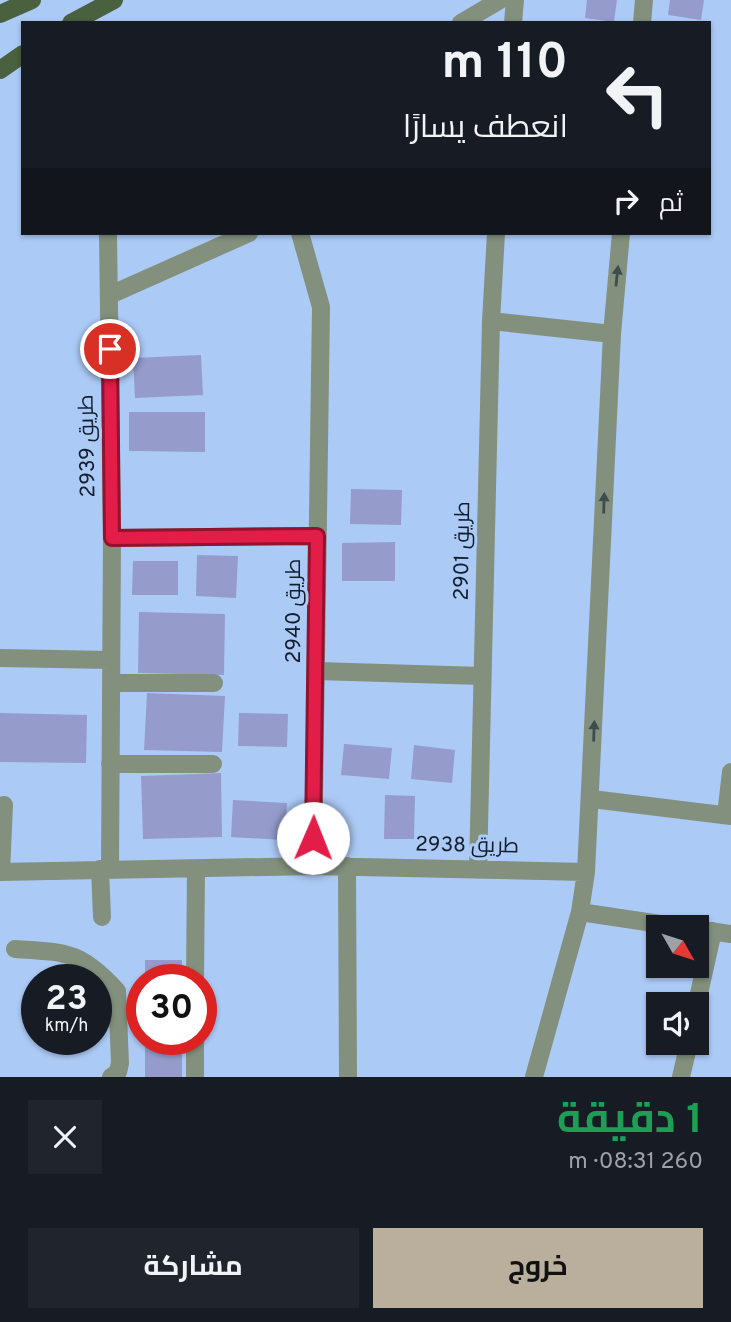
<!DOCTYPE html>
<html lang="ar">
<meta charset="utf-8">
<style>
:root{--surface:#171b24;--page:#20242c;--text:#f1f3f6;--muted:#9ea1a6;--accent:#baaf9c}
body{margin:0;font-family:Overpass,Cairo,sans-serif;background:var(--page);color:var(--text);direction:rtl;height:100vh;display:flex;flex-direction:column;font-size:26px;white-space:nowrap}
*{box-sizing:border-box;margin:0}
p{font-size:23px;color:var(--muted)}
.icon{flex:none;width:38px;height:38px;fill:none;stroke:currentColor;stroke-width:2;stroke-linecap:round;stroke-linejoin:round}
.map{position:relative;height:1077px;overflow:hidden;direction:ltr}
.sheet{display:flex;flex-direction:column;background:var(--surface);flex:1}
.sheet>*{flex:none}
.banner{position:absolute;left:21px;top:21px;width:690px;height:214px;border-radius:0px;box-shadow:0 2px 5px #0004;direction:rtl;background:#171b24;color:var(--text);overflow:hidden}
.needle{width:46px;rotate:129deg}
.buttons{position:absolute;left:646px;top:915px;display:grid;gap:14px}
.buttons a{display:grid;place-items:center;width:63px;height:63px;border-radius:0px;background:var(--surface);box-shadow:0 2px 5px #0004;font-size:35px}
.speed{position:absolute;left:21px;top:964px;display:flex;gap:14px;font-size:35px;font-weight:700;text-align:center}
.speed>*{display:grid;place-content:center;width:91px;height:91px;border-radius:50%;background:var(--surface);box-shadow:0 2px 5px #0004;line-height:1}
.speed small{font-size:18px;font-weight:400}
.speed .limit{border:10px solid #d22;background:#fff;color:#111}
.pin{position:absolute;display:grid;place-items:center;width:60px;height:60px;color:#fff;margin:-30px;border:4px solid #fff;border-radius:50%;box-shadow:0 2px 7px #0007}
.me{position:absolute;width:77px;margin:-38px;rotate:1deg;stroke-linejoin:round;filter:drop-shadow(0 0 5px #0008)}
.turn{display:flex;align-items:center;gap:24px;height:147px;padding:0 28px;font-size:32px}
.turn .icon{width:91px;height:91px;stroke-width:2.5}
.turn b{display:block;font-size:49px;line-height:60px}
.then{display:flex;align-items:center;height:66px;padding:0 28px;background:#0003;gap:14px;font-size:26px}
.round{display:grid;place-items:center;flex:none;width:74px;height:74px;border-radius:0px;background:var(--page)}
.headline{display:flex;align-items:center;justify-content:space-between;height:119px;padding:0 28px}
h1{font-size:42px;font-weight:700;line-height:52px;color:#1e9e55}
.action{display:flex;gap:14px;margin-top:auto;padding:14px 28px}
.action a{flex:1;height:80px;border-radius:0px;background:var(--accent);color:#111;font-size:28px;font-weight:700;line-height:80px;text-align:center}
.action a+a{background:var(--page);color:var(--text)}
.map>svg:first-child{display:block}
.building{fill:#959ccc}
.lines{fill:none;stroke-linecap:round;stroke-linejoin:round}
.minor{stroke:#82907d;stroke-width:18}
.major{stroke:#49613f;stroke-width:18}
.oneway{fill:#3f4b4d}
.route-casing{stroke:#92132f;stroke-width:18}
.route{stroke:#e11d48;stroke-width:12}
.labels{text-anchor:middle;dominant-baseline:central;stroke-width:6;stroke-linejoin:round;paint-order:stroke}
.street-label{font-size:21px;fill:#121d2d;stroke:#accaf6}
</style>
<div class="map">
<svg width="731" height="1077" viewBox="0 0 731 1077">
<rect width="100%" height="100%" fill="#accaf6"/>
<!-- building -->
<path class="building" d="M587,0H617L614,22L585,18Z
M670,0H704L701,20L668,15Z
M201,355L203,395L135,398L133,358Z
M129,412H205V452L129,451Z
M351,489L402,490L401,525L350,524Z
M395,542V581H342V543Z
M197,555L238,556L236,598L196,596Z
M133,561H178V595H132Z
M139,612L225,614L224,675L138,673Z
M147,693L225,696L222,752L144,750Z
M0,713L87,715L86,763L0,762Z
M239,713L288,714L287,747L238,746Z
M344,744L392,748L389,779L341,775Z
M414,745L455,750L452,783L411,779Z
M221,773L222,837L143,839L141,776Z
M385,795L415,796L414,839H384Z
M233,800L287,803L285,840L231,837Z
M145,960H182V980H145Z
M145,1040H182V1077H145Z"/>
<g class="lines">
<!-- minor -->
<path class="minor" d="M461,23L500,0
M513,23L515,0
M642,23L644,0
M108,233L112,538L110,868
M300,233L321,307L313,866
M110,295L249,233
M491,321L612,334
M112,538L317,536
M0,658L111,660
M317,671L482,676
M111,683H214
M110,764H213
M592,799L731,816
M726,815L731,772
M347,866L348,1077
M100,869L102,917
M478,870L491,321L496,233
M0,872L313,866L586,872
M1,872L4,805
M580,912L687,928
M696,929L731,934
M15,949C66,952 81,951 117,991L120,1063L118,1072L111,1077
M195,980L196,869
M696,1007L713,931
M195,1077V1040
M534,1077L580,912L586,872L612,334L621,233
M681,1077L689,1043"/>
<!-- major -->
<path class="major" d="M0,14L32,0
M71,23L114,0
M0,70L23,54"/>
</g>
<!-- one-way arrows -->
<defs><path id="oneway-solid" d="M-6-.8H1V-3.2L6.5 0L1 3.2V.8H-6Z" transform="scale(1.75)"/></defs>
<g class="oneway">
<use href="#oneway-solid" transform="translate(617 276) rotate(-84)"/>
<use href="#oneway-solid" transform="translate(604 503) rotate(-88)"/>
<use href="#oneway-solid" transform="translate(594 731) rotate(-88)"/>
</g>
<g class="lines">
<defs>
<path id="route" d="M110,349L112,538L317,536L313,838"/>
</defs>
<!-- route casing -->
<use href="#route" class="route-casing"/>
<!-- route -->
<use href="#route" class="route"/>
</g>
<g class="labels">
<!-- street labels -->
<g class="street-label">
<text transform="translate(88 446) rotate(-91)">طريق 2939</text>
<text transform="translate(463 551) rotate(-89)">طريق 2901</text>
<text transform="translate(294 611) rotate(-90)">طريق 2940</text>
<text transform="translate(467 846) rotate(1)">طريق 2938</text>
</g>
</g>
</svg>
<div class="buttons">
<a><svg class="needle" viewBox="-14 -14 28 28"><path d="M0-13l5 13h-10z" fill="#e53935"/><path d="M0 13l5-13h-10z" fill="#9ea1a6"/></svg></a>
<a><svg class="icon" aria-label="sound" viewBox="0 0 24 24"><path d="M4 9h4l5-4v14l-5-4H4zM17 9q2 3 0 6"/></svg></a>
</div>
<div class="speed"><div>23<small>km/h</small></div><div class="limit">30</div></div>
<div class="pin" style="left:110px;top:349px;background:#d93025"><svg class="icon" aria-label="arrive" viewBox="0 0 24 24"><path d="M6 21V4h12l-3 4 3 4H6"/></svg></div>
<svg class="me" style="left:313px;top:838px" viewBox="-20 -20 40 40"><circle r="19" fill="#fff"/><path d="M0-13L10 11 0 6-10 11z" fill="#e11d48"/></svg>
<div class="banner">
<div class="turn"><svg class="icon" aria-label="left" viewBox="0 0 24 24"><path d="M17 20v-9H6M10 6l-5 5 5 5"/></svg><div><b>110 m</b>انعطف يسارًا</div></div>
<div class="then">ثم<svg class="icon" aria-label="right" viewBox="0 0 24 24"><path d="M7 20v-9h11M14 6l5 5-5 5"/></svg></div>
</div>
</div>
<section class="sheet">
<div class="headline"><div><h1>1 دقيقة</h1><p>260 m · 08:31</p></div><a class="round"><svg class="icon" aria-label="close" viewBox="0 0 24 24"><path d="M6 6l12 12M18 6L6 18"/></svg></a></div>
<div class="action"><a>خروج</a><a>مشاركة</a></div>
</section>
